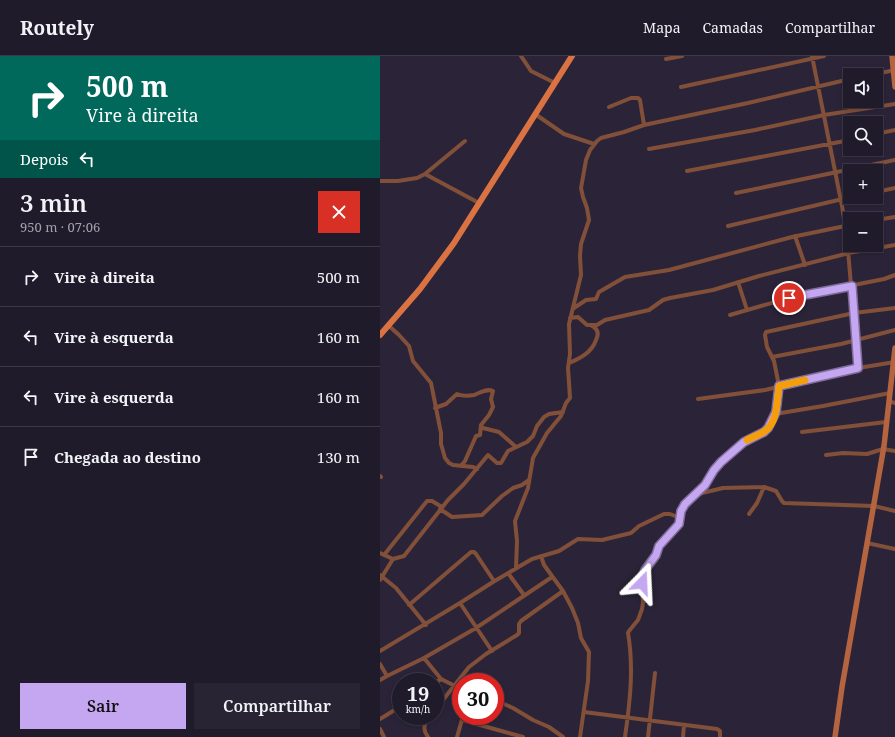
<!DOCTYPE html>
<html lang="pt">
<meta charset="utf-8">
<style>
:root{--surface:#201b2b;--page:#282433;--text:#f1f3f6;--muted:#a2a1a9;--line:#3d3947;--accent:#c5a6f0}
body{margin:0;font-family:"Noto Serif",serif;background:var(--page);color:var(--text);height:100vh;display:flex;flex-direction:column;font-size:15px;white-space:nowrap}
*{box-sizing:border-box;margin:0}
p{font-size:13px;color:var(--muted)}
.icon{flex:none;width:22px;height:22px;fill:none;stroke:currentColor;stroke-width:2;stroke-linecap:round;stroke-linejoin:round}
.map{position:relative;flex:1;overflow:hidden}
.sheet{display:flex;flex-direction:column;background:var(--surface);width:380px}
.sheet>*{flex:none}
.banner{background:#00695c;color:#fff;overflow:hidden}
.buttons{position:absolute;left:463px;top:12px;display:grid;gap:8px}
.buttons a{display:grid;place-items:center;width:40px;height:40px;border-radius:0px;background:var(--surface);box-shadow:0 2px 6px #0003,0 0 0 1px var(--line);font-size:20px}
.speed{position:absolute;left:12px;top:617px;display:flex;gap:8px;font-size:20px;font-weight:700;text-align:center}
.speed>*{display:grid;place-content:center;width:52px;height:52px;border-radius:50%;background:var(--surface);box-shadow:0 2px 6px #0003,0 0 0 1px var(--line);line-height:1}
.speed small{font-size:10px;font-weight:400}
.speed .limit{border:6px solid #d22;background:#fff;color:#111}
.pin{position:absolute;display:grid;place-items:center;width:34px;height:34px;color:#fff;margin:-17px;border:2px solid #fff;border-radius:50%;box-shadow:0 1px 4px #0007}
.me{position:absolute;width:44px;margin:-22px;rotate:21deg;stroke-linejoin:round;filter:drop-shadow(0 0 3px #0008)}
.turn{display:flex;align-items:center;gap:14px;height:84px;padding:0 20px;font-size:18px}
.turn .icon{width:52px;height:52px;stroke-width:2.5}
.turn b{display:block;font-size:28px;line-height:34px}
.then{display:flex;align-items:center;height:38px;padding:0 20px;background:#0003;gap:8px;font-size:15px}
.round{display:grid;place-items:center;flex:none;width:42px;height:42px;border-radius:0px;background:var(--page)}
.overview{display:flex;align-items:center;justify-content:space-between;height:68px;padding:0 20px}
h1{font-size:24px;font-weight:600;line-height:30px}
.cta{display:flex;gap:8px;margin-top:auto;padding:8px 20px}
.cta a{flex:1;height:46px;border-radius:0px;background:var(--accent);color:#111;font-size:16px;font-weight:600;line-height:46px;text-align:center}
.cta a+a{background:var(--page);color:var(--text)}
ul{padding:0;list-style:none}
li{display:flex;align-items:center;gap:12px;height:60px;padding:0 20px;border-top:1px solid var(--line)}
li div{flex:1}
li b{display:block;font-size:15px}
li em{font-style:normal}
header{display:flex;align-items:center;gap:24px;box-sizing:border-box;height:56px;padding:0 20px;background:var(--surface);border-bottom:1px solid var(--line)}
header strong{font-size:19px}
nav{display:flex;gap:22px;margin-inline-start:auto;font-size:14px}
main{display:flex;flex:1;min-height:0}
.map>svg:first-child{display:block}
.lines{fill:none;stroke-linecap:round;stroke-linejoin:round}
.minor{stroke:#825039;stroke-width:4}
.secondary{stroke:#b4643f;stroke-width:5.5}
.primary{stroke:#da7341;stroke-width:6}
.route-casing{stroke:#806c9c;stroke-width:10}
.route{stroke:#c5a6f0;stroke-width:7}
.slow{stroke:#f59e0b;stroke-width:7}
</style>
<header>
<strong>Routely</strong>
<nav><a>Mapa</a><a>Camadas</a><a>Compartilhar</a></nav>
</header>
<main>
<section class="sheet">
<div class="banner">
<div class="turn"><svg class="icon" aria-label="right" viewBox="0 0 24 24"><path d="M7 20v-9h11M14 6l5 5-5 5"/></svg><div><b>500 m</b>Vire à direita</div></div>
<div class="then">Depois<svg class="icon" aria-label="left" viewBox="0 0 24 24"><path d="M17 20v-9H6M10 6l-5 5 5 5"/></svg></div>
</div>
<div class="overview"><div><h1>3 min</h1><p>950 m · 07:06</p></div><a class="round" style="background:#d93025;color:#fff"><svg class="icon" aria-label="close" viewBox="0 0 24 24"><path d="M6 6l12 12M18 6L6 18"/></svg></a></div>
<ul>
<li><svg class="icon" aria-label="right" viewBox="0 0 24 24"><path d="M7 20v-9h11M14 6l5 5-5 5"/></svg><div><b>Vire à direita</b></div><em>500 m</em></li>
<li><svg class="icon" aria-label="left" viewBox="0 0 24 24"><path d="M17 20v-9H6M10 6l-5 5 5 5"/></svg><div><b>Vire à esquerda</b></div><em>160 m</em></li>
<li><svg class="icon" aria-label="left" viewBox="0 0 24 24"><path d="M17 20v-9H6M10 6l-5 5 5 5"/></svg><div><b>Vire à esquerda</b></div><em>160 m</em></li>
<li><svg class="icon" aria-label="arrive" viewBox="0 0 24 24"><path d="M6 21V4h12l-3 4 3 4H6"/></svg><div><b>Chegada ao destino</b></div><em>130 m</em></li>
</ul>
<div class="cta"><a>Sair</a><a>Compartilhar</a></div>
</section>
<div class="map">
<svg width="515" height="681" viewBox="0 0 515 681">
<rect width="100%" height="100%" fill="#2b2439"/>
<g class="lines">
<!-- minor -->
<path class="minor" d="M141,0L151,15L175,27
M432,0L462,150L467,182L478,312
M286,3L302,0
M491,19L515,14
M301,31L444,0
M229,51L251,42H258L260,44L264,69
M155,58L184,78L214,88
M496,78L515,74
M269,93L375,74L444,59L515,48
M307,115L470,84
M45,118L99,147
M0,125H18L37,122L45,118L85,85
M496,136L515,132
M356,137L515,104
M496,164L515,161
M348,170L471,141
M415,180L425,209
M358,226L367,254
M194,252L206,244L216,243L219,236L245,221L289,214L412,181L470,169
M350,259L409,242L504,223L515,219
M190,262L198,261L207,269H217L225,264L269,254L283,244L290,242L333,234L379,220L469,197L515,189
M8,269L19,279L29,290L33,305L51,327L61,377V388L65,402L69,407L73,409L93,411L97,413
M392,301L461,288L515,274
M189,307C201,302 212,296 216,284C219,278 218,273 212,270
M318,343L385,334L478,312L515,306
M509,345L515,347
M55,352L66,348L77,338C82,340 89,340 94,339C100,337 106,332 113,335L111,343L113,351L109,359L101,369L100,379L96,380L85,405L81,410
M395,358L443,350L510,337
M101,373L103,372L119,376L136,391
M422,376L506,366
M446,399L463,397L487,398L503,393L515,395
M0,420L1,421
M316,439L325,429L334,414L341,406L364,386L384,376L388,372L393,363L399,330L394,305L387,291L385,279L386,276L474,257L515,252
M60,453L72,461L102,459L122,440L133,432L142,429L149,424
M369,458L377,447L384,431
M487,487L515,493
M0,497L13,503L24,500L68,444L84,428L108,399L117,407H121L128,395L147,386L153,380L157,370L164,361L169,358L183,356
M4,499L47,445H52L62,451
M161,500L164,509L183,535L192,552L198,567L201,582L209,596L208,625L200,681
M136,512L137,485L135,465L148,432L153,402L167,377L181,360L186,347L190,342L188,312L190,298L189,268L201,219L200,200L201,188L209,164L207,152L203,141L201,132L206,104L210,94L217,85L221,82L244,76L264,69L368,47L470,23
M128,517L144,539
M0,519L16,532L46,569
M0,524L13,503
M80,547L112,595
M29,549L91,496H94L96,498L114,525
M0,595L80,547L113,526L152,503L179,495L198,483L222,484L251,477L259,470L284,458H290L300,462
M44,602L96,572L172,521
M0,608L7,620L44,602L61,623L81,633
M0,624L7,620
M55,627L61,623
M115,644L133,652L153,664L169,671L183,681
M55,654L89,611L106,598L137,579L139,577V568L141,565L183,535
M204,656L337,673L340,675V681
M0,663L21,650
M82,664L143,681
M0,673L4,681
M48,681C42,673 44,668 50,660
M77,681L83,660
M245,681C250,646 254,612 248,577L249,575L258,564L262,553L263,547L262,521L265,515L276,499L279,490L299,468L301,455L310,443L322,437L343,432L384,431L396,435L402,445L404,447L494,450L515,455
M268,681L275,617
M303,681L304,669"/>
<!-- secondary -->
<path class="secondary" d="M512,0L515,31
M455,681L462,631L504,390L515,292"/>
<!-- primary -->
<path class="primary" d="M0,279L40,233L74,187L192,0"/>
</g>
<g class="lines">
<defs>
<path id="route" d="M262,527V521L265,514L276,499L279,490L299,468L301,455L305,448L325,429L334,414L341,406L364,386L384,376L388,372L396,356L399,330L478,312L472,230L409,242"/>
</defs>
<!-- route casing -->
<use href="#route" class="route-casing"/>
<!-- route -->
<use href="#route" class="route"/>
<!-- slow -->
<path class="slow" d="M367,384C373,381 379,379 385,375C398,366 397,344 399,330L425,324"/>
</g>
</svg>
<div class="buttons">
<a><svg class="icon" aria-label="sound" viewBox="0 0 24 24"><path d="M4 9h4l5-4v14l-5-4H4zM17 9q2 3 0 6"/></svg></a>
<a><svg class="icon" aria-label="search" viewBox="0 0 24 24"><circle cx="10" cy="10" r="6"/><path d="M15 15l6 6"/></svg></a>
<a>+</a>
<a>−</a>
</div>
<div class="speed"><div>19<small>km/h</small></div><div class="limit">30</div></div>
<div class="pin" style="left:409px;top:242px;background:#d93025"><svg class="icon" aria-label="arrive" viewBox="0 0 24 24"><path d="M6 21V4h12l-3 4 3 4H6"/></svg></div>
<svg class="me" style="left:262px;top:527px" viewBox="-20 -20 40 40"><path d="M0-17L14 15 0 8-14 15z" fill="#c5a6f0" stroke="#fff" stroke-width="4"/></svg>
</div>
</main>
